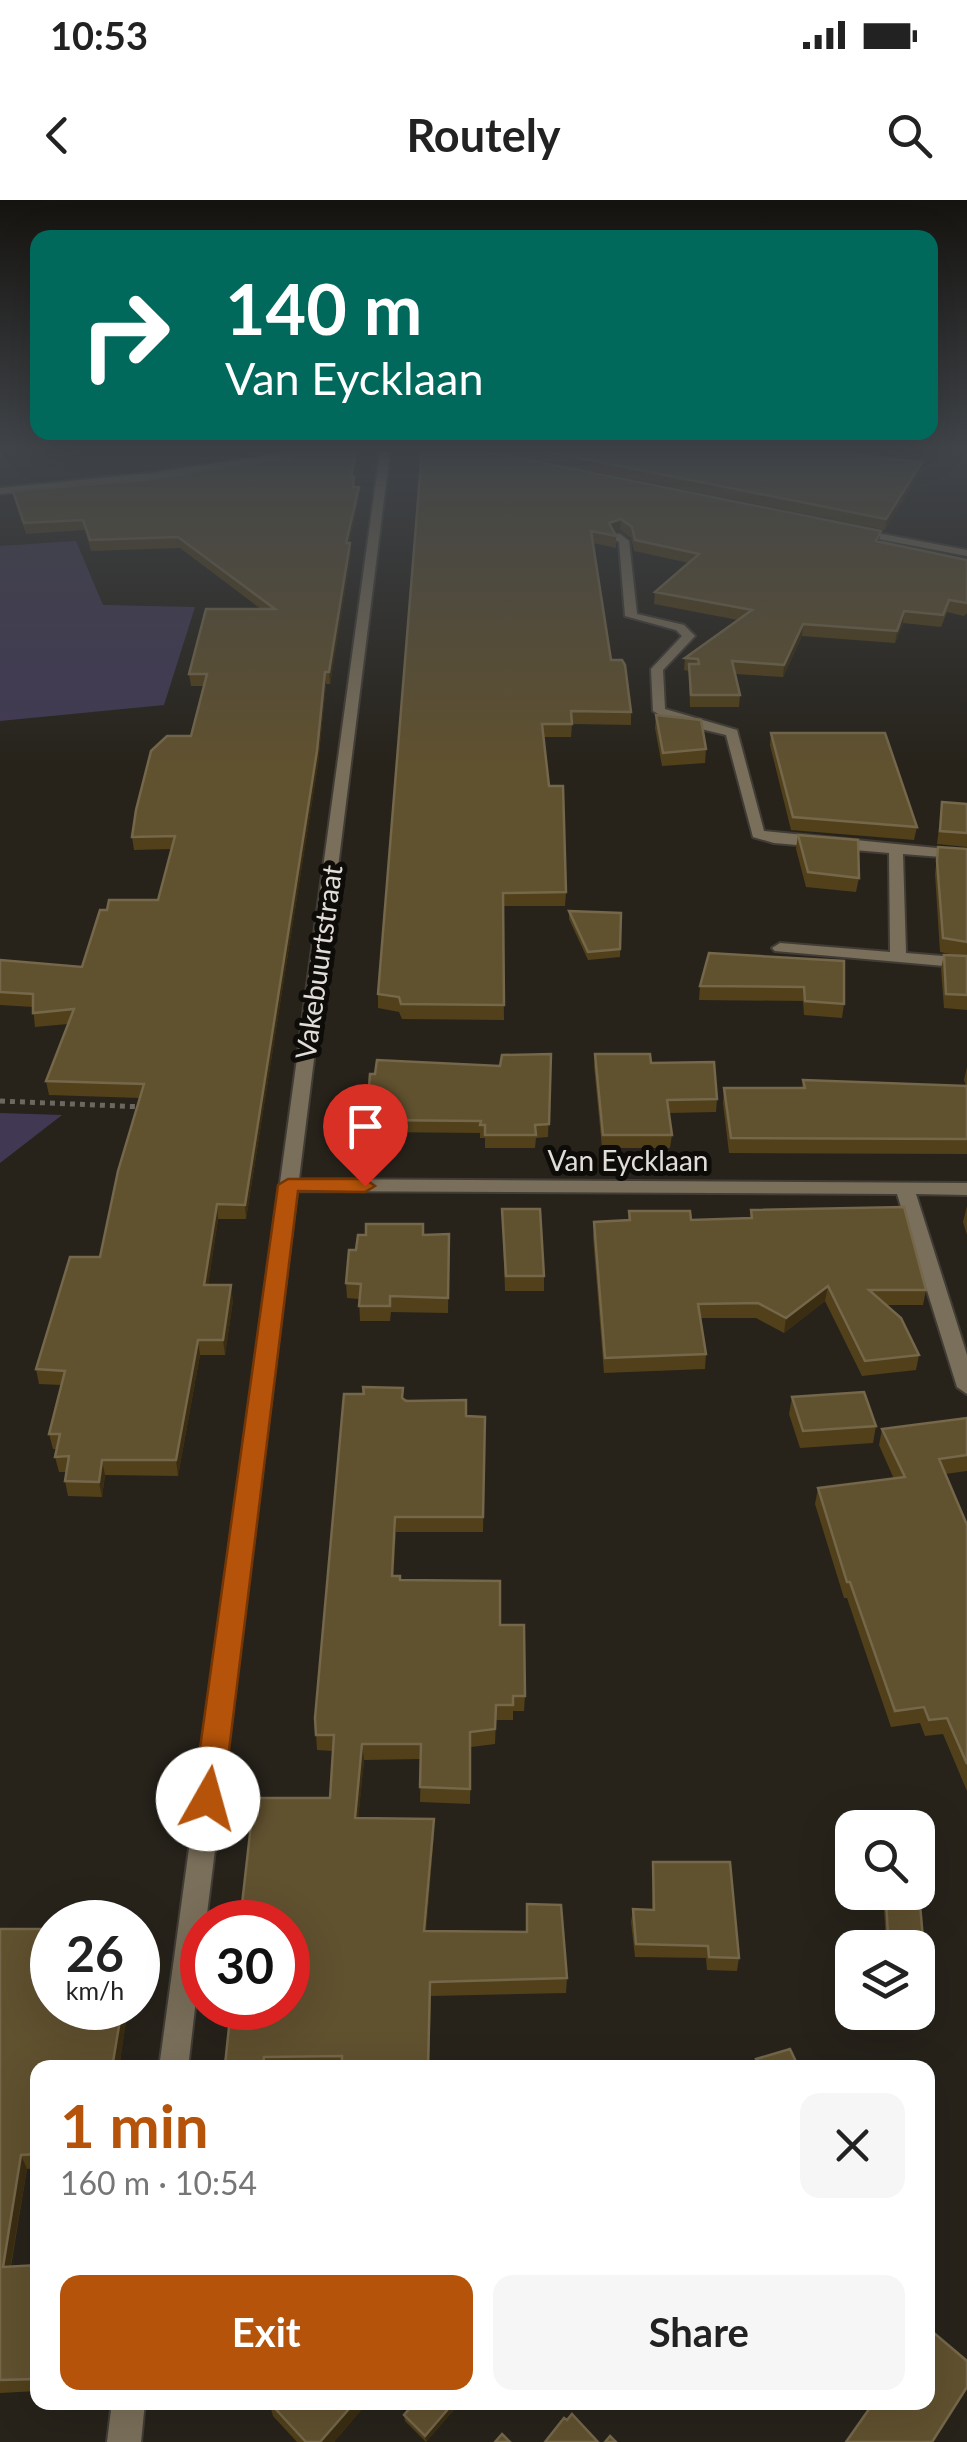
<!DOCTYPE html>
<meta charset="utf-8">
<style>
:root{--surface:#fff;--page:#f6f6f6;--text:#222;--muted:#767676;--accent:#b45309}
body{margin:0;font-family:Lato,sans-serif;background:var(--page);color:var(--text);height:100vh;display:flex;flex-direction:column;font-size:38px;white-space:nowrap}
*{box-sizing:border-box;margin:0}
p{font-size:32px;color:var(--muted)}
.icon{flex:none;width:55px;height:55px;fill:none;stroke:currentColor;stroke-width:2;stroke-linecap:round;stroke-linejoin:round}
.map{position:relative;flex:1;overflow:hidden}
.drawer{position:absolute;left:30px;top:1860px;width:905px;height:350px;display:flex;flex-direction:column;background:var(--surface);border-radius:20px;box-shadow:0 10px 40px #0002}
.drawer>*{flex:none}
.top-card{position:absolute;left:30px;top:30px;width:908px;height:210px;border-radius:20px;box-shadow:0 10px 40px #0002;background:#00695c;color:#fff;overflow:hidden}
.controls{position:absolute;left:835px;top:1610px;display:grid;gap:20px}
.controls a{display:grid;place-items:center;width:100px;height:100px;border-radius:20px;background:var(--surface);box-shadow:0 10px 40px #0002;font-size:50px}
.speed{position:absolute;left:30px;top:1700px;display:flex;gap:20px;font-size:50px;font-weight:700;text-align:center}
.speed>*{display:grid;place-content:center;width:130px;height:130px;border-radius:50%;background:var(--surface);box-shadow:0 10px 40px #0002;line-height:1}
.speed small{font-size:25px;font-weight:400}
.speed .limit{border:15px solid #d22;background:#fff;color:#111}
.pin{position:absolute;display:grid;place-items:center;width:85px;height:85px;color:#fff;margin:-102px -42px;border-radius:50% 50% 50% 0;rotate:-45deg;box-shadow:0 0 10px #0007}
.pin .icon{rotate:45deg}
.me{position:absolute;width:110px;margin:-55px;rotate:7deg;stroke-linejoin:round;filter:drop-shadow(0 0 8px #0008)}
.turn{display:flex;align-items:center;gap:35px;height:210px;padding:0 30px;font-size:45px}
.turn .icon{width:130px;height:130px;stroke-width:2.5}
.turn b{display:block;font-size:70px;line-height:85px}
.round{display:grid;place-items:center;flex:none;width:105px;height:105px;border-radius:20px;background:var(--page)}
.overview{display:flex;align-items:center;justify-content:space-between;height:170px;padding:0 30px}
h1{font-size:60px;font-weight:700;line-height:75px;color:var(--accent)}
.button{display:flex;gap:20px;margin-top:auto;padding:20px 30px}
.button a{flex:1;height:115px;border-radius:20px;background:var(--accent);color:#fff;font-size:40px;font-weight:700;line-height:115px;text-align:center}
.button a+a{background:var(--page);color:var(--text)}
.status{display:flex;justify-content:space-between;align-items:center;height:70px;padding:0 50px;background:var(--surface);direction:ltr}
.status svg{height:28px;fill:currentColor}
header{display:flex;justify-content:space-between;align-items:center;height:130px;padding:0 30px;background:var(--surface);font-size:45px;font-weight:700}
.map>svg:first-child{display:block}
.green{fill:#413954}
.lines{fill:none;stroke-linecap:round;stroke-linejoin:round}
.street-casing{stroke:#413d36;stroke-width:4}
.path{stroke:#6c6861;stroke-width:5;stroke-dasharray:5 5;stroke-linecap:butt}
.street{fill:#7a6f5a;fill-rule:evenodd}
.wall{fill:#51401a}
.shaded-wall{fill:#3a2d12}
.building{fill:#60512f;stroke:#74674a;stroke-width:2.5}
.route{fill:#b45309;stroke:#753606;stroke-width:2.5}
.labels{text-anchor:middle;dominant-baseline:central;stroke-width:10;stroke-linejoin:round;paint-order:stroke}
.street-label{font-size:28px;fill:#e1ded9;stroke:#0e0c09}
</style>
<div class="status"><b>10:53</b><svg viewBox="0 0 49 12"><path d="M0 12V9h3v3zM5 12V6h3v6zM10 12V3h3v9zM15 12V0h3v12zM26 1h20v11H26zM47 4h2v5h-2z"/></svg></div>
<header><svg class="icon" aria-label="back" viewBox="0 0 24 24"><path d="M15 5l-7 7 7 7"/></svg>Routely<svg class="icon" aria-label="search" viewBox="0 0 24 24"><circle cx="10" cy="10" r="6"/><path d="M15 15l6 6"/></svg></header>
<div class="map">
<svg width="967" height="2242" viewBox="0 0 967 2242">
<rect width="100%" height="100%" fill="#27231b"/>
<!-- green -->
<path class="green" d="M76,341L103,405L195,407L164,505L0,521V346Z
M0,913L62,915L0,963Z"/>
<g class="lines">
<defs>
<path id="street" d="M295,251H320L150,279L0,294V288L150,273Z
M380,251H390L299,979L967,983V995L916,994L967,1155V1194L957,1187L897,994L297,991L206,1722H202V1748L188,1868H159Z
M856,329L967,350V356L852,334L851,332Z
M612,334H620L629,341L637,414L684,425L695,436L663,470L665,509L737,530L764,631L967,651V659L903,654L906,753L967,758V768L775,751L772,748L780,743L890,752L889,653L774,643L753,637L726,535L672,522L653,511L651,469L682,436L676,430L625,416L619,342L612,338Z
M112,2202H145L141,2242H107Z"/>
</defs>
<!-- street casing -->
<use href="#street" class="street-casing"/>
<!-- path -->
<path class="path" d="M0,901L144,907"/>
<!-- street -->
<use href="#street" class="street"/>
</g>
<!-- wall -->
<path class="wall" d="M283,251H359L354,277L355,287H359V298L349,343H350L351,354L330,484H326L318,564L246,1019H218L208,1085L233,1100L225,1155H200L178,1276L105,1275L102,1297L68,1296L65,1281L67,1272H59L55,1257L57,1249H53L49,1234L61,1185L39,1184L36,1169L100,1057L140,898L49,895L46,881L68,824L35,827L33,807L0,805V760L82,767L107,710L158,700L172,649L134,650L132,637L191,536L204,486H191L189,474L261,409L180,348L91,351L85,330L26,334L15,302L13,291L144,280L283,258Z
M422,251L881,331L879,342L967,360V413L964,416L947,412L941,427L903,423L895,443L802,436L783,477L735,474L740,495L739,507H690L689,471L684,470L685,458L738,420L654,404L655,392L689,363L634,351L631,338L620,330L614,332L616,336V348L593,343L611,460L631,512V525L572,524L571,537H544L549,586L566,692L565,706H503L504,820L402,819L399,812L378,808V794Z
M491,251H854L853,254L922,262L920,273L885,330Z
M656,515L706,549L705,563L662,566L655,528Z
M771,533L917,627L914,640L791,630L770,545Z
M942,602L967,604V647L937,644Z
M798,635L859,678L856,692L806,687L796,649Z
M938,647L967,649V810L944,808L941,769L944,755L960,756L940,752L935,674Z
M569,711L621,713L620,757L588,760L569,719Z
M844,761V804L842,818L804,815L803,801L699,800L700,786Z
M551,854L548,937L536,938L535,948H485V938H480V933L374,932V923H368L367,911L500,866Z
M595,854L651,863L717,899L716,912L669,913L672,935L670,948H602L594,866Z
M967,867V954L729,953L723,903L724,888H802L803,880L966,886L964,880Z
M967,1006V1035L963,1022Z
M502,1009L544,1076V1091H505Z
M751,1010L926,1090L923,1105H886L919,1155L916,1170L862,1176L825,1101L784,1133L756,1118H700L706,1154L705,1169L604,1173L593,1037L594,1022L628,1020L629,1011L691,1020L750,1018Z
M449,1034L448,1113L391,1112L390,1121H360L359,1099L347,1098L346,1083L356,1050L423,1035Z
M363,1187L466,1216L485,1217L483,1332H396L393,1376L500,1425L525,1496L524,1511H513V1520H496L495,1544L471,1547L470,1604L420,1602L421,1559L364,1560L358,1618L434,1634L426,1731L567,1778L566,1793L431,1796L429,1868H225L330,1598L333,1551L317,1550L315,1518Z
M792,1197L876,1226L873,1243L800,1248L789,1214Z
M967,1218V1271L945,1274L967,1325V1591L943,1534L925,1536L920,1523L891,1527L847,1398H844L815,1304L818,1288L894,1279L879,1245L882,1229Z
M653,1662L739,1758L737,1771L707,1770L706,1758L635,1757L631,1722L633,1709H652Z
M886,1700L923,1739L921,1747L886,1743L884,1709Z
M0,1729L52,1808H128L119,1868H38V1968L27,1969L11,2066L38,2065V2191L0,2193Z
M269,2202H368L334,2242H297L273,2216Z
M415,2202H459V2204L426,2242L405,2221L404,2215Z"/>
<!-- shaded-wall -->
<path class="shaded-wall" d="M356,251H359L352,288L351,277Z
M922,262L920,273L885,330L886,319Z
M359,287V298L346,354V343Z
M621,319L620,330L608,334L609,323Z
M350,343L351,354L330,484L329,472Z
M904,411L903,423L895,443L897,431Z
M803,424L802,436L783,477L784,465Z
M325,472L326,484L318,564L246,1019L245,1005Z
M217,1004L218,1019L206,1100L204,1085Z
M231,1085L233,1100L225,1155L223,1140Z
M828,1086L825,1101L784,1133L786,1118Z
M198,1140L200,1155L178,1276L176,1260Z
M102,1260L105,1275L102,1297L99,1282Z
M395,1317L396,1332L393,1392L392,1376Z
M362,1544L364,1560L357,1633L355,1618Z
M434,1619V1634L425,1746L424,1731Z
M122,1808H128L119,1868H112Z
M21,1955L27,1969L8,2080L3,2067Z
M967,2187V2190L934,2242H932Z
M355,2202H368L334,2242H320Z
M454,2202L459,2204L426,2242L425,2236Z"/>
<!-- building -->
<path class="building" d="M283,251H356L351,277H354L353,287H359L346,343H350L329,472H325L317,551L245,1005L217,1004L204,1085H231L223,1140H198L176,1260H102L99,1282L65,1281L69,1256L55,1257L60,1234H49L65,1171L36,1169L70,1057H100L118,971L144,884L46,881L74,809L33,813V794L0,792V760L82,767L100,710H107L109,700H158L175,636L132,637L136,610L151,551L167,536H191L207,474H189L206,409H275L178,337L90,340L83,320L24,323L13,291L144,280L290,257Z
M422,251H484L881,331L876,341L967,360V403L949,400L943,415L904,411L897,431L803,424L784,465L732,461L740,495H691L689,464H699L698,459L685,458L752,410L655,392L699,354L635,340L632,327L621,319L609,323L616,336L591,331L611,460H622L625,465L631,512L571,511L572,524H542L549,586H563L566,692L503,693L504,805L401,804L399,797L378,794Z
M544,251H853L851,254L922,262L886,319Z
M656,515L701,520L706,549L663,553Z
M771,533H885L917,627L793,617Z
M942,602L967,604V633L940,631Z
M798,635L858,640L859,678L808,672Z
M938,647L967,649V742L943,738L937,661Z
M569,711L621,713L620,749L588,752Z
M709,753L844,761V804L805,801L804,787L700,786Z
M944,755L967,756V795L946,794Z
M551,854L549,924L535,925L536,935H485V925H480L481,921L374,920V911H367L370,874H375L377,860L500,866L502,855Z
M595,854H650L651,863L714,862L717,899L667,900L672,935H603Z
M803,880L967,886V939L731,938L724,888H805Z
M904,1007L926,1090H869L901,1118L919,1155L865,1161L828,1086L786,1118L758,1103L698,1104L706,1154L605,1158L594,1022L630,1020L629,1011H690L691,1020L752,1018L751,1010Z
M502,1009H540L544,1076H506Z
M366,1024H423V1035L449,1034L448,1098L390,1096V1106H359L361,1084L346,1083L349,1050H356L358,1035H366Z
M363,1187L403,1188L402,1198L406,1201L466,1200V1216L485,1217L483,1317H395L392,1376H400V1380L500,1381V1425H524L525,1496H513V1505H496L495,1529L470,1532V1589L420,1587L421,1544H362L355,1618L434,1619L424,1731L527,1732V1704L561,1705L567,1778L430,1782L428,1868H342V1856L264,1857L263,1866L225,1865L231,1808H288V1722H240L254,1598H330L334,1535H316L315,1518L344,1194H364Z
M864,1192L876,1226L803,1231L792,1197Z
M967,1218V1255L939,1259L967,1325V1564L947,1518L929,1520L924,1507L895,1511L850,1382H847L818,1288L905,1277L882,1229Z
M653,1662H730L739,1758L709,1757L708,1746L636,1744L633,1709L654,1710Z
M886,1700L920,1704L923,1739L888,1735Z
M0,1729H52V1808H122L112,1868H38V1954L21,1955L3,2067L38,2065V2179L0,2180Z
M790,1849L799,1868H760L756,1859Z
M928,2128L967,2161V2187L932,2242H846L874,2202H928Z
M355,2202L320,2242H306L270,2203Z
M415,2202H454L425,2236L404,2215Z
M572,2214L598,2242H545L564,2218L567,2220Z
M502,2234L510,2242H495Z
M610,2236L616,2242H605Z"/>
<!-- sky -->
<linearGradient id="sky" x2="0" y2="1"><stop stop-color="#15130f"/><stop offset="0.44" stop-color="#41454a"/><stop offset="1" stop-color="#41454a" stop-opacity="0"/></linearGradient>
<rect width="967" height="565" fill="url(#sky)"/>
<!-- route -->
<path class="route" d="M288,979H365L375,986L365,992L298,991L223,1599L218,1608L208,1612L198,1608L193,1599L278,985Z"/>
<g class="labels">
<!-- street labels -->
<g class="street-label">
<text transform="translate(318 762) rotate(-82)">Vakebuurtstraat</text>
<text x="628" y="960">Van Eycklaan</text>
</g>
</g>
</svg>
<div class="controls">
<a><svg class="icon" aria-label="search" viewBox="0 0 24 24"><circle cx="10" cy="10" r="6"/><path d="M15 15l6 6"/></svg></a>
<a><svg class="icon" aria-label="layers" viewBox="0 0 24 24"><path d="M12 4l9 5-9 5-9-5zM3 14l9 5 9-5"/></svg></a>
</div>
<div class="speed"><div>26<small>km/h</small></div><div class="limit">30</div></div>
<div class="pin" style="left:365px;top:986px;background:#d93025"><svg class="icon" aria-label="arrive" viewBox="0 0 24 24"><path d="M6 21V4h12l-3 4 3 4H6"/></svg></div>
<svg class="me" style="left:208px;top:1599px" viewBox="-20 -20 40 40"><circle r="19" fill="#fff"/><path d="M0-13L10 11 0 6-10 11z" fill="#b45309"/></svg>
<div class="top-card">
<div class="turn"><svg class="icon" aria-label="right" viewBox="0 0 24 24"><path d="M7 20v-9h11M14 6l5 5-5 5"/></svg><div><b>140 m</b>Van Eycklaan</div></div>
</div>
<section class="drawer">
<div class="overview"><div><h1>1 min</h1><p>160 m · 10:54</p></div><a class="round"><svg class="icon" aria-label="close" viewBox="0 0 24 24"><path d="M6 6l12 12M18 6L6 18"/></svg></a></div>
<div class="button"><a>Exit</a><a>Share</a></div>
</section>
</div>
